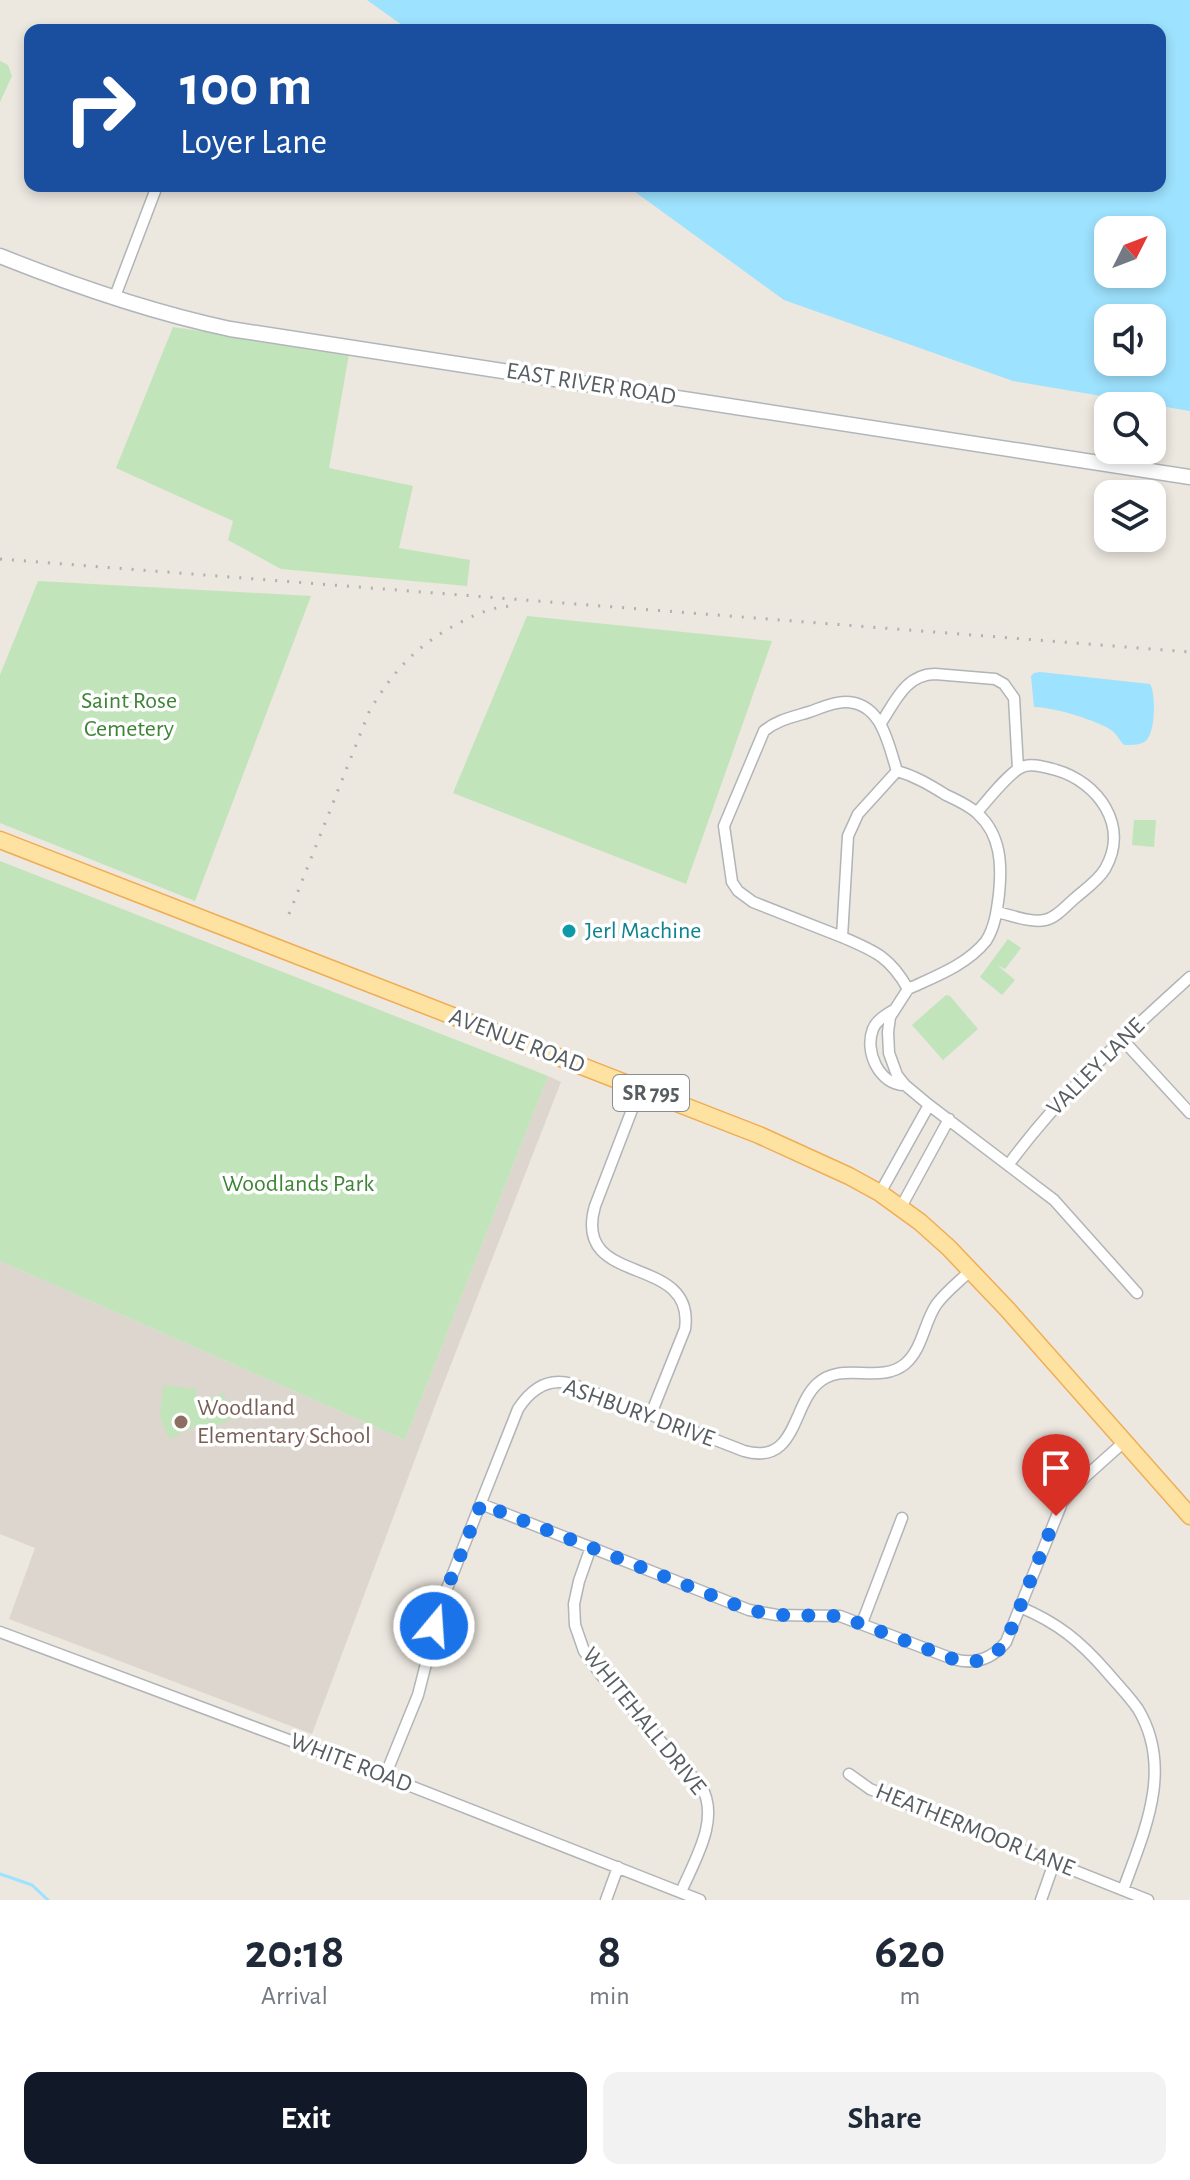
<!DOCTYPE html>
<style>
:root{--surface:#fff;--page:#f2f2f3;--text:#1f2937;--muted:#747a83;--accent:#111827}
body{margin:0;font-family:"Alegreya Sans",sans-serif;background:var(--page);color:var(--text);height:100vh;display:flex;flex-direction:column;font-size:30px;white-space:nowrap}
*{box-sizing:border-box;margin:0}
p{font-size:26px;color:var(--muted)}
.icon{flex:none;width:44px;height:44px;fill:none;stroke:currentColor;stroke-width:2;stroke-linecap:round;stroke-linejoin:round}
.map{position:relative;height:1900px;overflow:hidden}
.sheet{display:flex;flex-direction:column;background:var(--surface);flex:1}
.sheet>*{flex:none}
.banner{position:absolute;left:24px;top:24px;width:1142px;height:168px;border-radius:16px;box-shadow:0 4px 12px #0003;background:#1a4fa0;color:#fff;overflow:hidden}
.needle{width:52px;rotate:48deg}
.controls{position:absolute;left:1094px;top:216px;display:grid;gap:16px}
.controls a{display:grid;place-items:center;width:72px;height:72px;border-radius:16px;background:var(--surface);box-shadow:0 4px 12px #0003;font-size:40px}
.pin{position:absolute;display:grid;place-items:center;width:68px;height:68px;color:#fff;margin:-82px -34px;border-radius:50% 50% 50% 0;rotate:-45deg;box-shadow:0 0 8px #0007}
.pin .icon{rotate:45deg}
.me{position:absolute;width:88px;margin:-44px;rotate:18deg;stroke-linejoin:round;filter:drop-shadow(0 0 6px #0008)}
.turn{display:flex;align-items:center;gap:28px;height:168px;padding:0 24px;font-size:36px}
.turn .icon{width:104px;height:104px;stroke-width:2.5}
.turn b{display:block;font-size:56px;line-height:68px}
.eta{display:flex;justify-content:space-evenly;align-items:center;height:136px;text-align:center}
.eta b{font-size:48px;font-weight:600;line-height:56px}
.cta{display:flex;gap:16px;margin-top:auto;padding:16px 24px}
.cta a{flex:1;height:92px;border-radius:16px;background:var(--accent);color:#fff;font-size:32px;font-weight:600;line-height:92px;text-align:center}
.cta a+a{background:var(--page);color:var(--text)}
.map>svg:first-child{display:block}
.education{fill:#dcd6ce}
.green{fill:#c1e4bb}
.water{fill:#9de2fe;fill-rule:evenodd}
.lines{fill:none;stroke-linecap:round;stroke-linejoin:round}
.stream{stroke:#9de2fe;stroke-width:3}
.street-casing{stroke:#b1b4b8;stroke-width:13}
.secondary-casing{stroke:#b1b6bb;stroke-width:17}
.primary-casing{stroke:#f0ad54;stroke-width:19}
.street{stroke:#fff;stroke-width:10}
.secondary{stroke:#fff;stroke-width:14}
.primary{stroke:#fee2a2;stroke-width:16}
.rail{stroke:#afb0b1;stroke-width:3;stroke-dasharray:2 10;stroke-linecap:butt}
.route{stroke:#1a73e8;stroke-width:14;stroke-dasharray:0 25.2}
.culture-dot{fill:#0f9aa8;stroke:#fff;stroke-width:3}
.education-dot{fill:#8d6e63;stroke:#fff;stroke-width:3}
.labels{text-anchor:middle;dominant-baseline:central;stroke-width:7;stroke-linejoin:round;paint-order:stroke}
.shield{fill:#fff;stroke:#8a8e90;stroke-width:2}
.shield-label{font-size:22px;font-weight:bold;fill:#585d61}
.street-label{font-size:24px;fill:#585d61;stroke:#fff}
.park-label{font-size:24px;fill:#3d8435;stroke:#fff}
.culture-label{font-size:24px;fill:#0d838f;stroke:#fff;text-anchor:start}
.education-label{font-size:24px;fill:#785e54;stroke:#fff;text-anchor:start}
</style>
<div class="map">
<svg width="1190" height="1900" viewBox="0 0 1190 1900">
<rect width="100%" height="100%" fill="#ece7df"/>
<!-- education -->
<path class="education" d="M548,1076L561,1082L436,1403L312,1734L9,1619L35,1548L0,1534V1261L405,1440Z"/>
<!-- green -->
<path class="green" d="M0,61L8,65L12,76L0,102Z
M173,327L349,354L329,468L413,486L399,548L470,560L467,586L281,569L228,540L233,521L116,468Z
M38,581L311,596L195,901L0,823V675Z
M527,616L772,641L686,884L453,793Z
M1134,820H1156L1154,847L1132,845Z
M0,861L548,1076L405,1440L0,1261Z
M1008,939L1021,948L1005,969L997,965L1015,980L1002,995L980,977Z
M946,995L950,996L978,1029L943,1060L912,1025Z
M163,1385L196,1389V1405L223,1393L234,1418L199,1433L196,1426L169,1439L160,1417Z"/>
<!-- water -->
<path class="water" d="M367,0H1190V411L1013,381L784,300L627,186H1160V30H409ZM1108,230H1152V274H1108ZM1108,318H1152V362H1108Z
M1040,672L1150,684C1156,693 1156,736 1144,742C1140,745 1130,745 1124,745C1119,740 1117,734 1111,730C1099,721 1050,706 1034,707L1031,676L1034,673Z"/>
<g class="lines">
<!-- stream -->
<path class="stream" d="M0,1874L32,1885L48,1900"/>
<defs>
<path id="street" d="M114,299L157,186
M881,723C895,702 906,674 935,674L995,679L1004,684L1014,698L1018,769
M977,812C988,800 1007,775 1020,768C1029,762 1045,767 1056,770C1098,782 1130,826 1105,869C1098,881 1084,890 1074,899C1066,906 1056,918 1045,920C1030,923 1011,915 997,912
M842,937L753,902L738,891L732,882L724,826L764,731C777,720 793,717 809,712C821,708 833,702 845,702C882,702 888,744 897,771
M908,989C934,977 967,965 986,941C995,927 997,910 999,894C1002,865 1001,835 978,814C970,806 957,800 946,795C930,785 915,776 897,771L858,814L848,836L842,937C875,951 890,957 908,989L890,1017L888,1032L889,1053L897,1075L905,1085L929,1105L1054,1200L1137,1293
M892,1011C884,1016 876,1021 873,1029C864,1051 879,1085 905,1085
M1122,1039L1190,1113
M640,1089L595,1206C571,1289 696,1252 685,1329L651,1414
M1009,1164C1061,1093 1125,1036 1190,977
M880,1193L929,1105
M901,1207L949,1119
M481,1504L749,1610L777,1615L840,1616L953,1659C974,1665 992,1659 1006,1642L1062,1503L1086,1476L1124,1442
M591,1547L579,1581L574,1604L575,1625L584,1651L601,1675L701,1786C721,1819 694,1861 681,1892
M1020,1607C1058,1623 1080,1641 1107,1672C1117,1684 1129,1696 1138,1709C1174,1769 1144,1832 1123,1890
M862,1623L902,1518
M0,1632L385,1776L700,1900
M849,1774L870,1789L1148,1900
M385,1776L418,1695L442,1601L518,1409C531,1389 548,1377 572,1384L744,1451C796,1466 792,1407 817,1384C842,1360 879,1385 905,1364C922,1350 924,1323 936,1305C945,1292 960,1281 971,1270
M606,1900L618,1867
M1041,1900L1054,1863"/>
<path id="secondary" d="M0,256C75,286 150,312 230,329L1190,477"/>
<path id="primary" d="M0,840L759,1135L849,1176L880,1193L920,1222L949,1248L1008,1310L1190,1516"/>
</defs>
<!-- street casing -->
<use href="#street" class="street-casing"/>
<!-- secondary casing -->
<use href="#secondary" class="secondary-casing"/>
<!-- primary casing -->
<use href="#primary" class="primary-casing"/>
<!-- street -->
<use href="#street" class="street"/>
<!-- secondary -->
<use href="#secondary" class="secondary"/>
<!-- primary -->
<use href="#primary" class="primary"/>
<!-- rail -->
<path class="rail" d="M0,559L1190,652
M289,914L369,712C394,669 419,643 463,621C478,613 494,607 511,606"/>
</g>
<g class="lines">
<!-- route -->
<path class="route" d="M434,1626L442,1601L481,1504L749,1610L777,1615L840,1616L953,1659C974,1666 992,1659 1006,1642L1056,1516"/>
</g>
<!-- markers -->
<circle class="culture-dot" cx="569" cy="931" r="8"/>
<circle class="education-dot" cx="181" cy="1422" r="8"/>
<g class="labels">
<!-- shield labels -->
<rect class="shield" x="613" y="1075" width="76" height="36" rx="6"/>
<g class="shield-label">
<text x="651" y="1093">SR 795</text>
</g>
<!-- street labels -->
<g class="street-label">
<text transform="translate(591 384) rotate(9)">EAST RIVER ROAD</text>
<text transform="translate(517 1041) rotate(21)">AVENUE ROAD</text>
<text transform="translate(1096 1067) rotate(-45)">VALLEY LANE</text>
<text transform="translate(639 1413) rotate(20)">ASHBURY DRIVE</text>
<text transform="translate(644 1721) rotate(51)">WHITEHALL DRIVE</text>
<text transform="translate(351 1763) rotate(21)">WHITE ROAD</text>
<text transform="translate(975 1830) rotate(22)">HEATHERMOOR LANE</text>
</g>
<!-- park labels -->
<g class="park-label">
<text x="129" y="701">Saint Rose<tspan x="129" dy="28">Cemetery</tspan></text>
<text x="298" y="1184">Woodlands Park</text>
</g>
<!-- culture labels -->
<g class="culture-label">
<text x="585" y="931">Jerl Machine</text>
</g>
<!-- education labels -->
<g class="education-label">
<text x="197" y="1408">Woodland<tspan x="197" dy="28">Elementary School</tspan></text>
</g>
</g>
</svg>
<div class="controls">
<a><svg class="needle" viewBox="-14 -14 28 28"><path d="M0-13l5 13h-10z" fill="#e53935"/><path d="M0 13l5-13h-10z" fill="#747a83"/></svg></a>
<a><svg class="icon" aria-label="sound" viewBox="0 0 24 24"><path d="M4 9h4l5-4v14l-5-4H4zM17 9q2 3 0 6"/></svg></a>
<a><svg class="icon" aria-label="search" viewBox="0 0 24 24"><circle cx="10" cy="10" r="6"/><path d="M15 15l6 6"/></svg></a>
<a><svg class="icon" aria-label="layers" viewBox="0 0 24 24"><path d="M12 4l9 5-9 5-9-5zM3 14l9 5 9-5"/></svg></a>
</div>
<div class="pin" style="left:1056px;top:1516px;background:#d93025"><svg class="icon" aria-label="arrive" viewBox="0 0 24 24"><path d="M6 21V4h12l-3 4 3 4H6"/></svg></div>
<svg class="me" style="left:434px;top:1626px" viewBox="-20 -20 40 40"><circle r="17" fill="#1a73e8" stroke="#fff" stroke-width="3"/><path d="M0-11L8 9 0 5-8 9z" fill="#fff"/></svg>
<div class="banner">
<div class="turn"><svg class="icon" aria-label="right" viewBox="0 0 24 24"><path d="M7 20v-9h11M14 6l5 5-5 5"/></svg><div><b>100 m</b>Loyer Lane</div></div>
</div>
</div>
<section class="sheet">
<div class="eta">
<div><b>20:18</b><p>Arrival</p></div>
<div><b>8</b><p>min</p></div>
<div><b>620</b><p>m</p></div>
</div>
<div class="cta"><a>Exit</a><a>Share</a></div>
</section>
